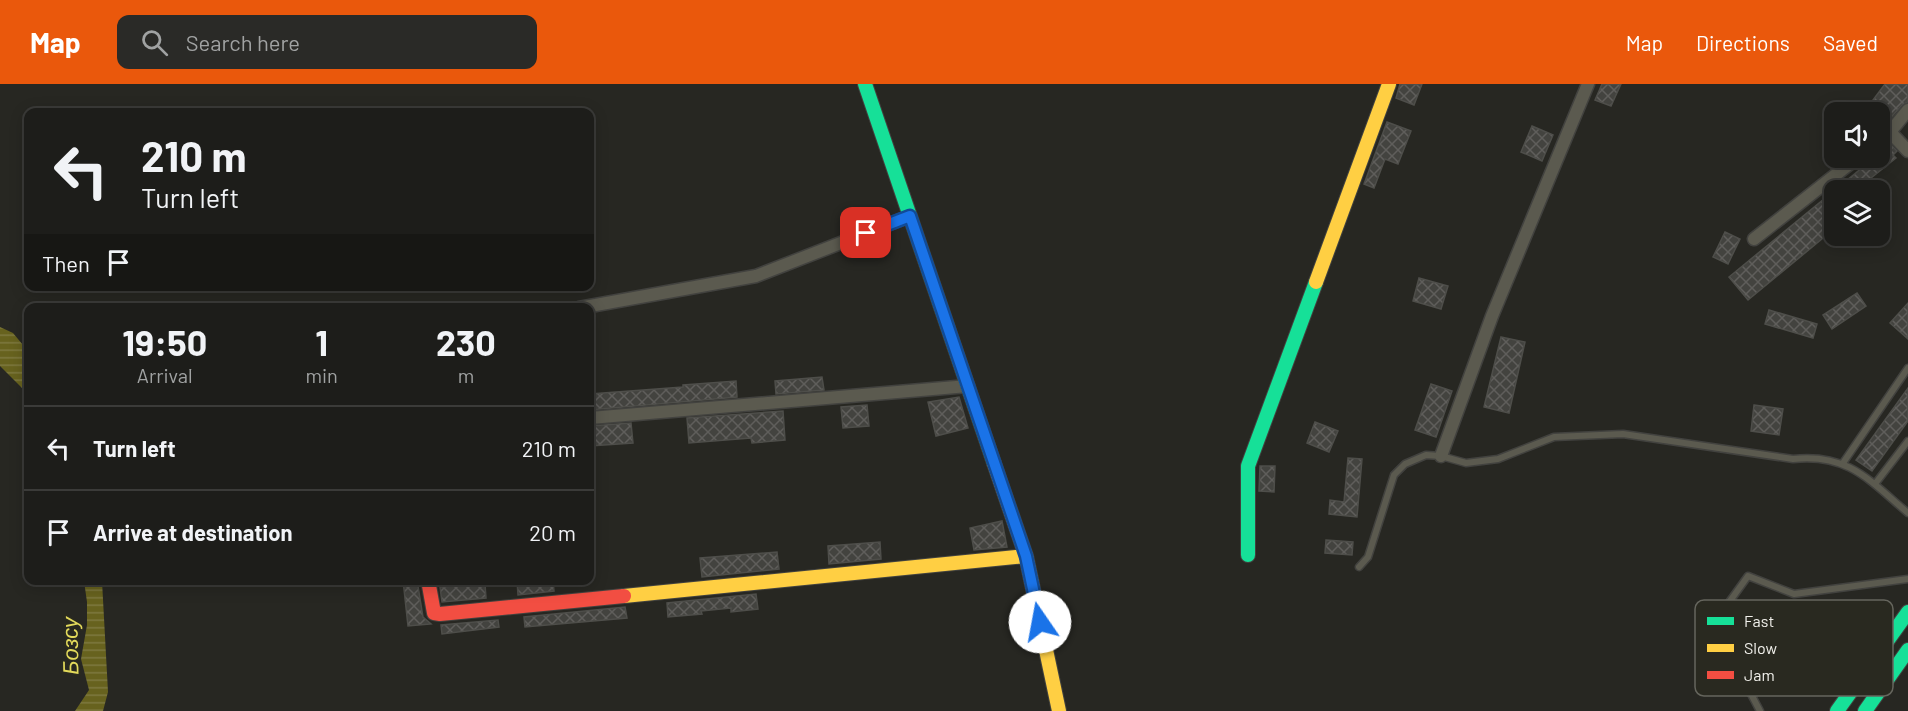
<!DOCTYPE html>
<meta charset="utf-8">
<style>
:root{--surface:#1d1d1a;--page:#2a2a27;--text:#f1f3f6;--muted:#a0a2a2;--line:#3b3b39;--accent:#ea580c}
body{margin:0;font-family:Barlow,sans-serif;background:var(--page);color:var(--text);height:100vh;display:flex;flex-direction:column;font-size:22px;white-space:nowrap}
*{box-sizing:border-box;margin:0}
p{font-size:20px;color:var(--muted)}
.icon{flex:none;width:33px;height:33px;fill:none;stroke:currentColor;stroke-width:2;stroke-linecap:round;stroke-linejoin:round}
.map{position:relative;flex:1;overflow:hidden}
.panel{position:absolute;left:24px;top:219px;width:570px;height:282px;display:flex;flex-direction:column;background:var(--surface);border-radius:12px;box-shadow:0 3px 15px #0003,0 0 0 2px var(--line)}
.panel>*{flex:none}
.guide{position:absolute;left:24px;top:24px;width:570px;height:183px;border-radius:12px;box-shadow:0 3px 15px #0003,0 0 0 2px var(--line);background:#1d1d1a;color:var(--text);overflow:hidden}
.tools{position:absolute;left:1824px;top:18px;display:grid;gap:12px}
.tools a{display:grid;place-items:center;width:66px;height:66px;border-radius:12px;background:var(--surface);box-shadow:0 3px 15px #0003,0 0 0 2px var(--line);font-size:30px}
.pin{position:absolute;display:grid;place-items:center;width:51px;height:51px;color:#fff;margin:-26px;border-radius:12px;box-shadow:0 3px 9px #0006}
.me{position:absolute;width:66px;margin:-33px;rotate:348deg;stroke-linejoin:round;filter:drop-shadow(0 0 4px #0008)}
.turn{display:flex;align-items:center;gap:21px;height:126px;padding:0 18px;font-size:27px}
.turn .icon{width:78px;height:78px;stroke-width:2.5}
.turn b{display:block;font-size:42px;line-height:51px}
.then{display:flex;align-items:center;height:57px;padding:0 18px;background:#0003;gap:12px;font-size:22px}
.eta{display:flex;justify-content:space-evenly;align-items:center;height:102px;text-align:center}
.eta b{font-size:36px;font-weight:700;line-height:42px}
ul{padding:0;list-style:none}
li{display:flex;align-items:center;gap:18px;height:84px;padding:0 18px;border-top:2px solid var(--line)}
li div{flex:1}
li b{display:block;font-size:22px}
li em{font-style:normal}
header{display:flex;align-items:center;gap:36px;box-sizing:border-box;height:84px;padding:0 30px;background:var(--accent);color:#fff}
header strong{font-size:28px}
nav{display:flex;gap:33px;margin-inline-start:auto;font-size:21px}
.search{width:420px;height:54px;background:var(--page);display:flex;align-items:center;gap:15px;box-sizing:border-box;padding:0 21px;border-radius:12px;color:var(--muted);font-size:22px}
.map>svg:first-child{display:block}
.water{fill:url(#water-rules)}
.building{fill:url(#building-cross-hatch);stroke:#4e4e4a;stroke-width:1.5}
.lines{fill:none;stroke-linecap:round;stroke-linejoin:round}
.lane-casing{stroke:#42423f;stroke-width:9}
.street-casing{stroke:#42423f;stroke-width:15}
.fast-casing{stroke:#42423f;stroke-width:16}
.slow-casing{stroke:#42423f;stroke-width:16}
.jam-casing{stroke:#42423f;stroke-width:16}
.lane{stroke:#5b5a4f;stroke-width:6}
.street{stroke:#5b5a4f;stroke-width:12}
.fast{stroke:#16e098;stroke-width:14}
.slow{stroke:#ffcf43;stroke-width:14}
.jam{stroke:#f24e42;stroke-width:14}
.route-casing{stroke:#114b97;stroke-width:15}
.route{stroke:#1a73e8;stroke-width:10}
.labels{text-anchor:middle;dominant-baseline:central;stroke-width:4.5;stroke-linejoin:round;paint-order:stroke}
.water-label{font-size:22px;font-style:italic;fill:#e3da5b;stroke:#292920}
.key{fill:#292920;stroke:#65655d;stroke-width:1.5}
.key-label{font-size:16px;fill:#f1f0eb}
</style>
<header>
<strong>Map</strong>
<div class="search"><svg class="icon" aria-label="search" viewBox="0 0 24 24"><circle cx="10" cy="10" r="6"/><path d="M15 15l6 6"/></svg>Search here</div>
<nav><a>Map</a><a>Directions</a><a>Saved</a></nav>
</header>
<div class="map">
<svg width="1908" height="627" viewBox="0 0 1908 627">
<defs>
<pattern id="water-rules" width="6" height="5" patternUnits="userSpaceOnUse" patternTransform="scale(1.5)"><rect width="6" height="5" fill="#67621e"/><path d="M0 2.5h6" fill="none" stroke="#7d793f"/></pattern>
<pattern id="building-cross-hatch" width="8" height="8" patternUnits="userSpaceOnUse" patternTransform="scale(1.5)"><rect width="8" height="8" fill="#43433f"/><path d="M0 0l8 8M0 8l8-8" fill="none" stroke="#5f5e5b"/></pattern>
</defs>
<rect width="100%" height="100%" fill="#272722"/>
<!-- water -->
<path class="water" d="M0,243L13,249L28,267V314L23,305L0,282Z
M84,497H102L108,608L103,627H75L89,606L81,575L87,541V518Z"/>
<!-- building -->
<path class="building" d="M1400,0H1422L1414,21L1396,14Z
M1602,0H1621L1611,22L1595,16Z
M1885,0H1908V18L1902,21L1880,46V28H1864Z
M1387,38L1411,47L1398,80L1385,75L1374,104L1364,100Z
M1532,42L1553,51L1542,77L1521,68Z
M1889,59L1897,67L1893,71L1896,74L1856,106H1834V145L1748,216L1729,193L1874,74H1880V64Z
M1725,148L1740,155L1728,180L1713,173Z
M1419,194L1448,202L1441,225L1413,217Z
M1857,209L1866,222L1832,245L1823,231Z
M1908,219V255L1890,239Z
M1769,226L1817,240L1813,254L1765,240Z
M1501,253L1525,258L1509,329L1484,323Z
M822,293L824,306L776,310L775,297Z
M736,297L737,313L590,326V310L683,303V301Z
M1431,300L1452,307L1436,353L1415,346Z
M1908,304V337L1872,387L1856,376Z
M959,313L968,344L936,352L928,318Z
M867,321L869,342L843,344L841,323Z
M1754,321L1783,325L1779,351L1751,347Z
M783,327L785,356L752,359L751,354L689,359L687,334Z
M1315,338L1338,347L1329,368L1307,359Z
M631,339L633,359L590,362V342Z
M1348,374L1362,375L1357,433L1329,430L1330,416L1344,418Z
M1260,382H1275L1274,408L1259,407Z
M1002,437L1007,463L974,466L970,444Z
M1326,456L1353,458L1352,471L1325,469Z
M880,458L881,475L829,480L828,462Z
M777,468L779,485L702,493L700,474Z
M403,496H417L423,533L431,540L408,542Z
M517,496H553L554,507L518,511Z
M485,500L486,514L442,518L440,503Z
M756,510L758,525L731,528V524L701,527L702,530L668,533L667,519Z
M625,523L627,534L525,543L524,533Z
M498,536L499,543L442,550L441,541Z"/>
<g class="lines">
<defs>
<path id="lane" d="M1843,379L1908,284
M1875,400L1908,357
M1359,483L1368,473L1394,391L1405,380L1426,371L1441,372L1466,379L1498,375L1554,353L1623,350L1793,375C1848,369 1869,396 1908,429
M1760,627L1743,595L1704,553L1748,492L1794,510L1908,495"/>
<path id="street" d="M1890,48L1908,67
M1880,56L1890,48L1908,26
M1754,155L1857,74
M579,224L756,192L910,132
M590,334L968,302
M1441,372L1492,232L1588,0"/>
<path id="fast" d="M865,0L994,379
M1248,471V382L1316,198
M1837,627L1908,528
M1865,627L1908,566"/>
<path id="slow" d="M1316,198L1389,0
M994,379L1026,472L1059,627
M624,512L1026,472"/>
<path id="jam" d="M428,496L434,529L440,530L624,512"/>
</defs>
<!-- lane casing -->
<use href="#lane" class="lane-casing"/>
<!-- street casing -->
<use href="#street" class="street-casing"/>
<!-- fast casing -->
<use href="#fast" class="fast-casing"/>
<!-- slow casing -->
<use href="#slow" class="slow-casing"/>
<!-- jam casing -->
<use href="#jam" class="jam-casing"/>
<!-- lane -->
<use href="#lane" class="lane"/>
<!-- street -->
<use href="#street" class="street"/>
<!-- fast -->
<use href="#fast" class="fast"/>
<!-- slow -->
<use href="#slow" class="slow"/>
<!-- jam -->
<use href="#jam" class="jam"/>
</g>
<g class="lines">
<defs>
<path id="route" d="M866,149L910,132L1026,472L1040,538"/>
</defs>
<!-- route casing -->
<use href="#route" class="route-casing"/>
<!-- route -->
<use href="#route" class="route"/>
</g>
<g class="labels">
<!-- water labels -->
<g class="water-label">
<text transform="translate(69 562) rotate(-91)">Бозсу</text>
</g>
</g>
<!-- legend -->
<rect x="1695" y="516" width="198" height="96" rx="9" class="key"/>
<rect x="1707" y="533" width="27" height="8" fill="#16e098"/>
<rect x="1707" y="560" width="27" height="8" fill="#ffcf43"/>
<rect x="1707" y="587" width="27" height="8" fill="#f24e42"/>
<g class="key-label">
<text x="1744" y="543">Fast</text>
<text x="1744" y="570">Slow</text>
<text x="1744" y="597">Jam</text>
</g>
</svg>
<div class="tools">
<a><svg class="icon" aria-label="sound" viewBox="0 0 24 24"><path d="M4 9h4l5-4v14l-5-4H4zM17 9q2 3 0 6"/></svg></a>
<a><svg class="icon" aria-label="layers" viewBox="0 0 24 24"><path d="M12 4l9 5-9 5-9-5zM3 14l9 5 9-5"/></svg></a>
</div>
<div class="pin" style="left:866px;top:149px;background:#d93025"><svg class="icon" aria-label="arrive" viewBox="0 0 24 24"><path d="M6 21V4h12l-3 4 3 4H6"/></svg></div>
<svg class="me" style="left:1040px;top:538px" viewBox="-20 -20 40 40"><circle r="19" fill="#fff"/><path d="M0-13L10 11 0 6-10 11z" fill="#1a73e8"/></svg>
<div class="guide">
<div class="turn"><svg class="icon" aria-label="left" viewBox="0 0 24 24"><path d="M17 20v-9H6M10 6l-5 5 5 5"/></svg><div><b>210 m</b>Turn left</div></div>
<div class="then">Then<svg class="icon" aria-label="arrive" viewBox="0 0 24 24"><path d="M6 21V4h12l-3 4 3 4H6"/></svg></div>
</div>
<section class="panel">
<div class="eta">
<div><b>19:50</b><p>Arrival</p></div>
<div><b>1</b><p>min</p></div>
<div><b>230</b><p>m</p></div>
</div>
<ul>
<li><svg class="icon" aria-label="left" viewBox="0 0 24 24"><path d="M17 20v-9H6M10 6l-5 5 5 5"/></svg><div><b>Turn left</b></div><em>210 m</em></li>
<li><svg class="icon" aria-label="arrive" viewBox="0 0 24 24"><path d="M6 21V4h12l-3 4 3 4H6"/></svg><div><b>Arrive at destination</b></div><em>20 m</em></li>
</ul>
</section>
</div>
